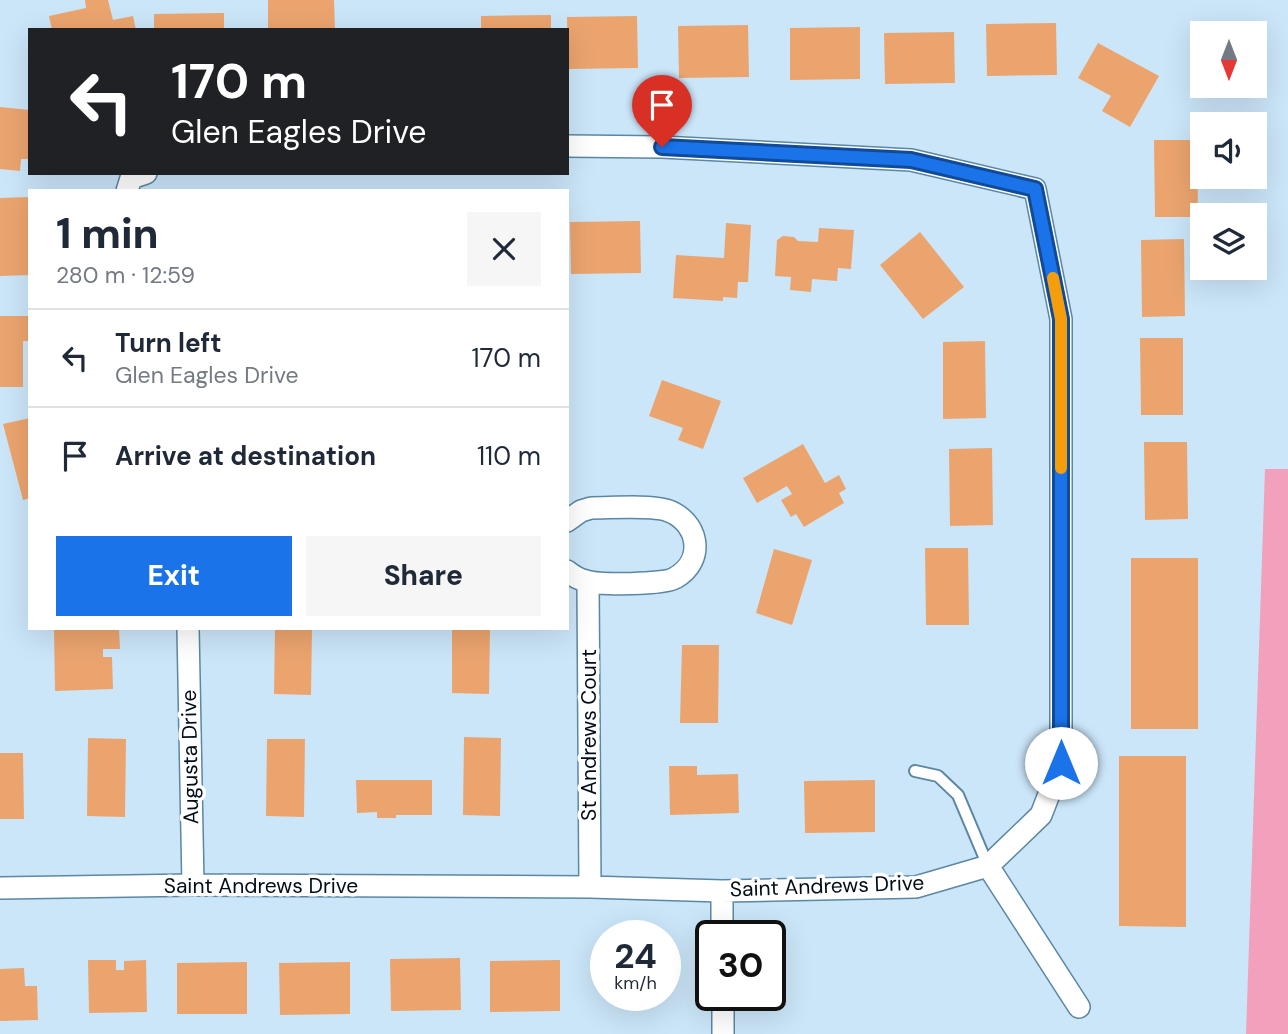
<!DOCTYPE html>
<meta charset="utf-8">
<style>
:root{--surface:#fff;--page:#f6f6f7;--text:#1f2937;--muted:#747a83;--line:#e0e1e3;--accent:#1a73e8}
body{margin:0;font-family:"DM Sans",sans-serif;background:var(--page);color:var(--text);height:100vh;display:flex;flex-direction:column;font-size:26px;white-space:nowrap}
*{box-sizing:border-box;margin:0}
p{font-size:23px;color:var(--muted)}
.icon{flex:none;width:38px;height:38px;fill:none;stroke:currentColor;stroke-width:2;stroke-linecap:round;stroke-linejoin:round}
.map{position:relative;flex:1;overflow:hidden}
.details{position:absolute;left:28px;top:189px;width:541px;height:441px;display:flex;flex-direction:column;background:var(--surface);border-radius:0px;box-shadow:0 7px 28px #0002}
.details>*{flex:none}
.banner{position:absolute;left:28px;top:28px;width:541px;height:147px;border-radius:0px;box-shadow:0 7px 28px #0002;background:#202124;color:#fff;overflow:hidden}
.needle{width:46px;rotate:180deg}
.fabs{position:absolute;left:1190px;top:21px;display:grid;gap:14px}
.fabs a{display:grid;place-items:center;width:77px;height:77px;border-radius:0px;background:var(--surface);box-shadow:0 7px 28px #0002;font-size:35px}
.speed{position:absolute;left:590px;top:920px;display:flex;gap:14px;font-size:35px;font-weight:700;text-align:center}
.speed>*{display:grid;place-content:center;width:91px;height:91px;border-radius:50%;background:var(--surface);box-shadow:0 7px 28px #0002;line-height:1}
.speed small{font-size:18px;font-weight:400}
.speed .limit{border:4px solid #111;border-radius:10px;background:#fff;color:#111}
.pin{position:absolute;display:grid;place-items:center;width:60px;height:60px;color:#fff;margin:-72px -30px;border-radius:50% 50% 50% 0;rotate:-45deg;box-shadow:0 0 7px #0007}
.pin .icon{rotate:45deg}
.me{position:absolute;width:77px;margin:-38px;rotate:0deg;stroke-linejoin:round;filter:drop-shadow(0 0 5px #0008)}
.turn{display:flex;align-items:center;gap:24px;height:147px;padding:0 28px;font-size:32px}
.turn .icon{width:91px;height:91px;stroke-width:2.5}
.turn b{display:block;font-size:49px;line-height:60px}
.round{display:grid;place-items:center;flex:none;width:74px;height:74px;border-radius:0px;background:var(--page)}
.summary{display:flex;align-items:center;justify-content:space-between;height:119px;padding:0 28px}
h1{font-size:42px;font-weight:800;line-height:52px}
.primary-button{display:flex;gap:14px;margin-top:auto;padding:14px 28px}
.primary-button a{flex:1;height:80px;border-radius:0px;background:var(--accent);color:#fff;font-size:28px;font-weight:800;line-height:80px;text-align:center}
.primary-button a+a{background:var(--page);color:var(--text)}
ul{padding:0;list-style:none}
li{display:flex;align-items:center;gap:21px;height:98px;padding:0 28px;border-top:2px solid var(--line)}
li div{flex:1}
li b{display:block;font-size:26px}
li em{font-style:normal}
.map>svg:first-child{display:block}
.green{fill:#f2a0bc}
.building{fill:#eba46e}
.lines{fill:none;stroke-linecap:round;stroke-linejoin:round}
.service-casing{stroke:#5b87a3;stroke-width:14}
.minor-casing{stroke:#5b87a3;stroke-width:24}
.service{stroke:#fff;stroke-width:10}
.minor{stroke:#fff;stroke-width:21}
.route-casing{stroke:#114b97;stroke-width:18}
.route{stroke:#1a73e8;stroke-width:12}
.slow{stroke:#f59e0b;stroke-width:12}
.labels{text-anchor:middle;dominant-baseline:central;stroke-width:7;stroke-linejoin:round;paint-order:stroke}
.street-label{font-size:21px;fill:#000d17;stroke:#fff}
</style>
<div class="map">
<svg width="1288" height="1034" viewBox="0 0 1288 1034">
<rect width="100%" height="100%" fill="#cbe6f9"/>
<!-- green -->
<path class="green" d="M1265,469H1288V1034H1246Z"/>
<!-- building -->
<path class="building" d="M85,0H108L113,20L133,16L136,30H52L49,16L86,8Z
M268,0H334L335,30H268Z
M224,13V30H154V14Z
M551,15V30H481V16Z
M637,16L638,68L568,69L567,17Z
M1056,23L1057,75L987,76L986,24Z
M748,25L749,77L679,78L678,26Z
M860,27V79L790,80V28Z
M954,32L955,83L885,84L884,33Z
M1098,43L1159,76L1130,127L1102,111L1111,96L1078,78Z
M0,107L30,110L29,159H21L20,171L0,169Z
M1154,140H1197L1198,217H1155Z
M30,197V275L0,276V198Z
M640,221L641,273L571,274L570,222Z
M726,223L751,225L748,282H738L737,298L723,297V301L673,298L676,255L724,258Z
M819,228L854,230L851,269L838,268L837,281L812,279L811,292L790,290L791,277L775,276L777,240L783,236L794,237L798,241L818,242Z
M920,232L964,287L923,319L880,265Z
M1184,239L1185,316L1142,317L1141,240Z
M0,316H30V341H23V387H0Z
M1140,338H1183V415H1141Z
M985,341L986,418L943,419V342Z
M662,380L721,401L703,449L678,440L683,428L649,416Z
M30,418V498L23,500L3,424Z
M1144,442H1187L1188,519L1145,520Z
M803,444L825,483L839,475L846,489L839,493L844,503L804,527L796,514L791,517L781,500L792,494L787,486L757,503L743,478Z
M992,448L993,525L950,526L949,449Z
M925,548H968L969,625H926Z
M774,549L812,560L792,625L756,613Z
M1131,558H1198V729H1131Z
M54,628H119L120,649H103V657H112L113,689L55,691Z
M275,628H312L311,695L274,694Z
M452,628H490L489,694L452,693Z
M682,645H719L718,723H680Z
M464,737L501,738L500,816L463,815Z
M88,738L126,739L125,817L87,816Z
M267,739H305L304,817L266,816Z
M0,753H23L24,819H0Z
M1119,756H1186V927L1119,926Z
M669,766H697V775L738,774L739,813L670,815Z
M356,780H432V815H396V818H377V812L357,813Z
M875,780V832L805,833L804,781Z
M460,958L461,1010L391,1011L390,959Z
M88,960H116V970H124V961L146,960L147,1012L89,1013Z
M560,960V1011L490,1012V961Z
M247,962V1014H177V963Z
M350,962V1014L280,1015L279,963Z
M24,968L25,986H37L38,1020L0,1021V969Z"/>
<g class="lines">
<defs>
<path id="service" d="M915,771L938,776L958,795L988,866"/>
<path id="minor" d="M127,191L131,178L146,173
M567,521L581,511L591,508C611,508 648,505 666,510C698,520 707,560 675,578C664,585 599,585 586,581C578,579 573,576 567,571
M588,582L590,887
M188,628L193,885
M988,866L1079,1007
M0,888L193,885L590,887L722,891L916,887L988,866L1041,815L1061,763V319L1035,189L911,160L662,147L567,146
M722,891V936
M723,996V1034"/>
</defs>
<!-- service casing -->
<use href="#service" class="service-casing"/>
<!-- minor casing -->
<use href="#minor" class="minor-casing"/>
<!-- service -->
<use href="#service" class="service"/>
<!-- minor -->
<use href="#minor" class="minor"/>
</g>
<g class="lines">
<defs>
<path id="route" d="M662,147L911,160L1035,189L1061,319V763"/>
</defs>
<!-- route casing -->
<use href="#route" class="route-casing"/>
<!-- route -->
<use href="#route" class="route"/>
<!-- slow -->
<path class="slow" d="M1053,278L1061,319V468"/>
</g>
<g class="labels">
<!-- street labels -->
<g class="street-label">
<text transform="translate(589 735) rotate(-90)">St Andrews Court</text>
<text transform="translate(190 757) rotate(-91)">Augusta Drive</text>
<text x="261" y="886">Saint Andrews Drive</text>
<text transform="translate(827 886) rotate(-2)">Saint Andrews Drive</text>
</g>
</g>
</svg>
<div class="fabs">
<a><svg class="needle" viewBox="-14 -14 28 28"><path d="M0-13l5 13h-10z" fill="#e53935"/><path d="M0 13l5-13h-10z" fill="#747a83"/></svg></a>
<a><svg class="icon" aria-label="sound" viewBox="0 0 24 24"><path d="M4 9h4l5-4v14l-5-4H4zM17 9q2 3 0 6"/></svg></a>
<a><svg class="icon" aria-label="layers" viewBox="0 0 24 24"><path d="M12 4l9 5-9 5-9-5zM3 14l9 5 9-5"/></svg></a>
</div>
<div class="speed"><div>24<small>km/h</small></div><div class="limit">30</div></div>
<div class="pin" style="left:662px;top:147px;background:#d93025"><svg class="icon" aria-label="arrive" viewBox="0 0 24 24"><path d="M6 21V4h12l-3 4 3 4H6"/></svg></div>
<svg class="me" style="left:1061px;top:763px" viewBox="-20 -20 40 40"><circle r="19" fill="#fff"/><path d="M0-13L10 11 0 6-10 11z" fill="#1a73e8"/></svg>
<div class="banner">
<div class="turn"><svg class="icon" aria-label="left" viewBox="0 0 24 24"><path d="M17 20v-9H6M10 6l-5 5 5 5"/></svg><div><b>170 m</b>Glen Eagles Drive</div></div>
</div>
<section class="details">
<div class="summary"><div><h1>1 min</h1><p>280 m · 12:59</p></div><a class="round"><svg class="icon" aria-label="close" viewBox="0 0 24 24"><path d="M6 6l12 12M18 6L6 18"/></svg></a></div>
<ul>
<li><svg class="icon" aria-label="left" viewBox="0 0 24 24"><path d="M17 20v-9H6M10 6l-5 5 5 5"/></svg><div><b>Turn left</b><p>Glen Eagles Drive</p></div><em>170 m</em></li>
<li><svg class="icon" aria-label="arrive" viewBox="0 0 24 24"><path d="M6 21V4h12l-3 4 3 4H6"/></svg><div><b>Arrive at destination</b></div><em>110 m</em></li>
</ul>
<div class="primary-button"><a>Exit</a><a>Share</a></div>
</section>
</div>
